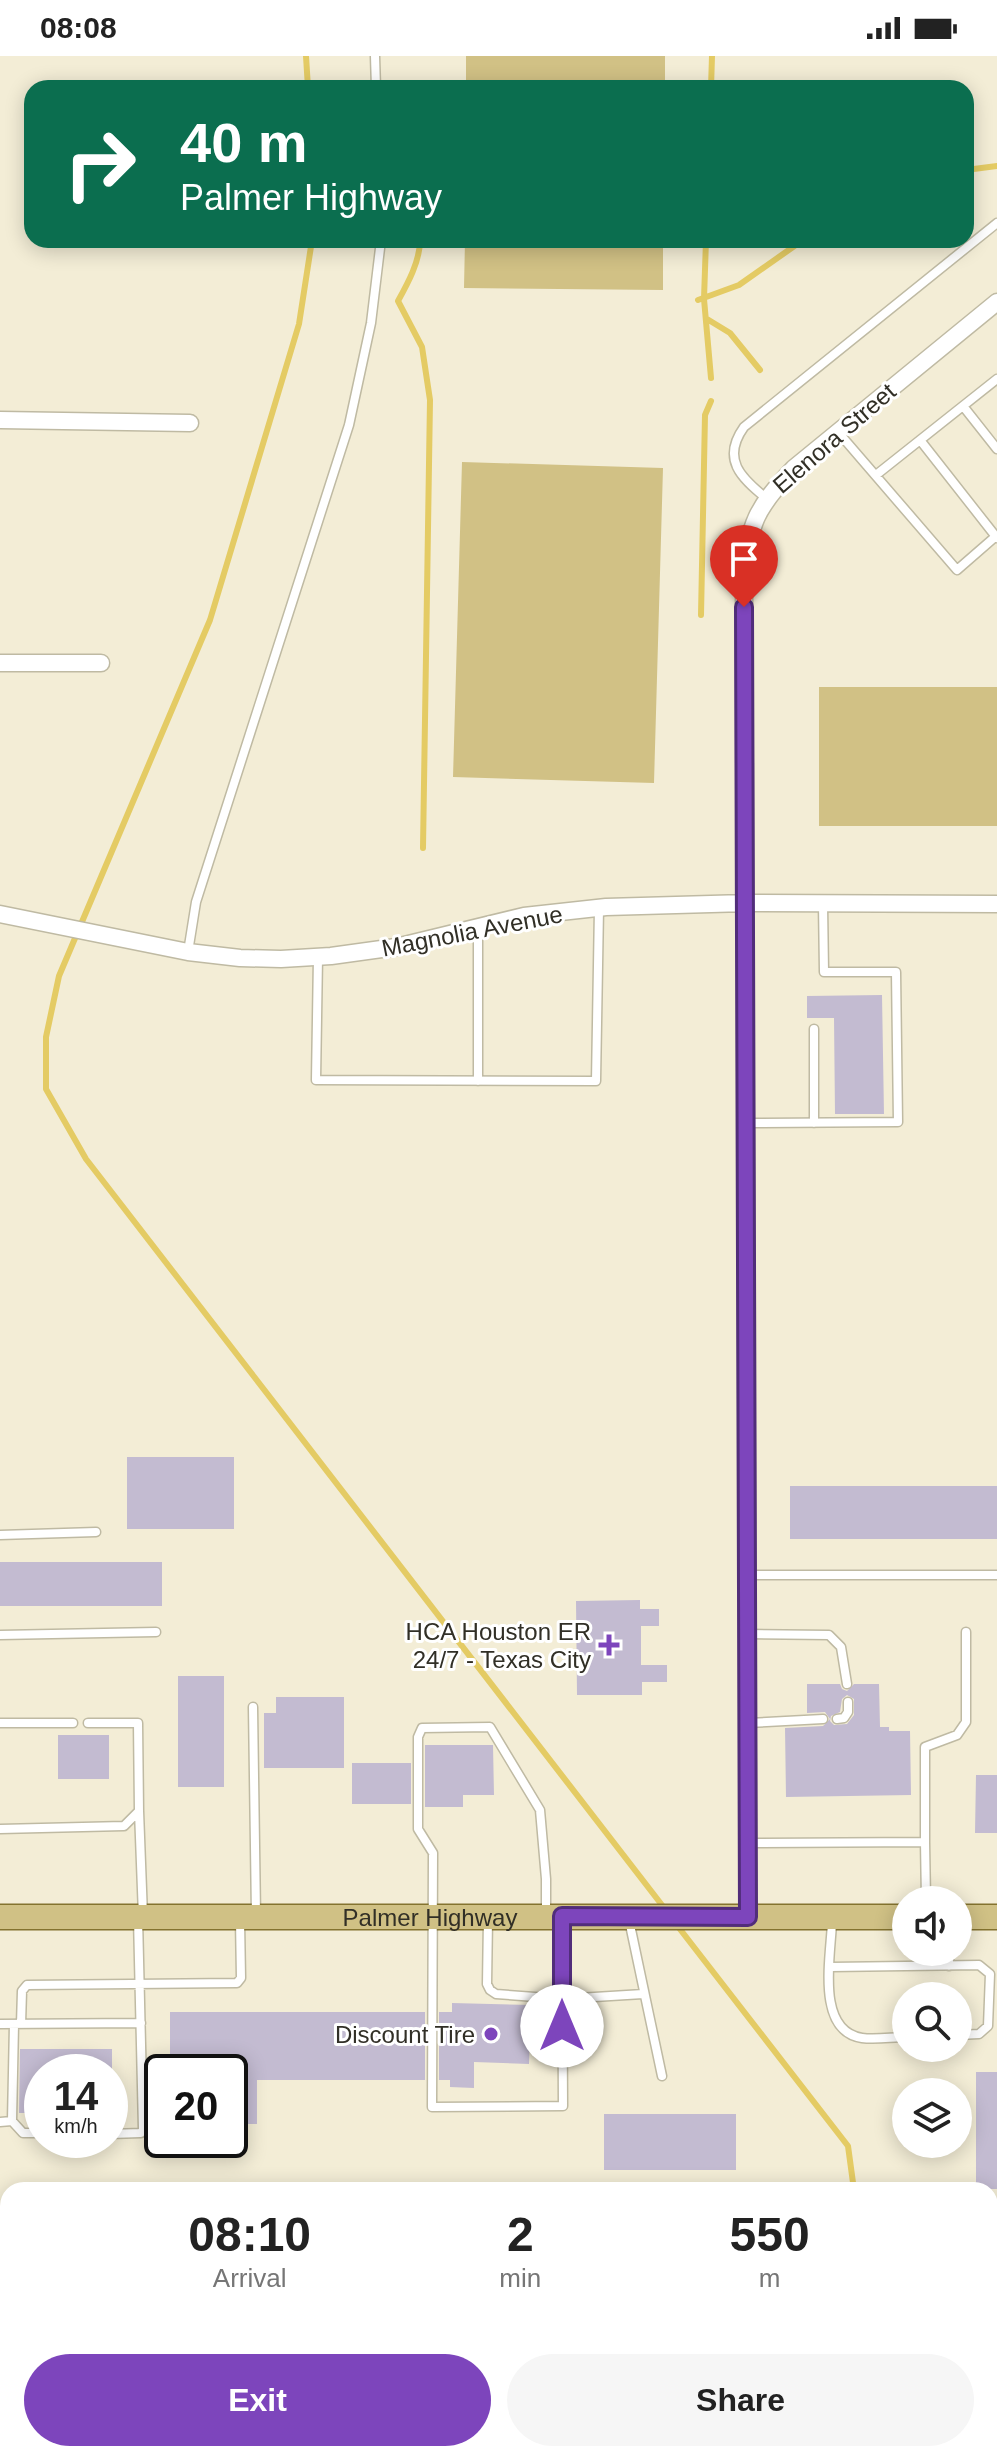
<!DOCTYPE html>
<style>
:root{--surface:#fff;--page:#f6f6f6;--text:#222;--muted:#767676;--accent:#7d45bc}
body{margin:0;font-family:Arial,sans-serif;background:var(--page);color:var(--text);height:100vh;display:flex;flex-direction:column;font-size:30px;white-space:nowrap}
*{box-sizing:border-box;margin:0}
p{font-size:26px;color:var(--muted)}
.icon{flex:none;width:44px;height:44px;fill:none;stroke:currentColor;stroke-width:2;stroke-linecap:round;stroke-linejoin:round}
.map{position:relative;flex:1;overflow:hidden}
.side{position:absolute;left:0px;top:2126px;width:998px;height:280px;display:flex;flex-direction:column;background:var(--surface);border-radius:24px 24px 0 0;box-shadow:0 4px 20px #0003}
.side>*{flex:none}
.top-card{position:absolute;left:24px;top:24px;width:950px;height:168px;border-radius:24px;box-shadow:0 4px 20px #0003;background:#0b6e4f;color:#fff;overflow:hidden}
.fabs{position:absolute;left:892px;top:1830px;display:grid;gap:16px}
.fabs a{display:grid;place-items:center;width:80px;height:80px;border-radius:50%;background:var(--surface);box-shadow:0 4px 20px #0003;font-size:40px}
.speed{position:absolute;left:24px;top:1998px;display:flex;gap:16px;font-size:40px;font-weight:700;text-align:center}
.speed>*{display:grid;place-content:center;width:104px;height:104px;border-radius:50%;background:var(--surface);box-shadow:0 4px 20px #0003;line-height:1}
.speed small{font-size:20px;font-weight:400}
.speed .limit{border:4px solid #111;border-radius:12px;background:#fff;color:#111}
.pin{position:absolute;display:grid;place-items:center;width:68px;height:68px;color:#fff;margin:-82px -34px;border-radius:50% 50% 50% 0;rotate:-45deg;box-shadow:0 0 8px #0007}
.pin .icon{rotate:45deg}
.me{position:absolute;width:88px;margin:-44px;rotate:0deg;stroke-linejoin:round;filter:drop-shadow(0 0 6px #0008)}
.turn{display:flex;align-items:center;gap:28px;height:168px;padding:0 24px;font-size:36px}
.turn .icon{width:104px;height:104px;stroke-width:2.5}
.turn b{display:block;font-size:56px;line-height:68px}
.eta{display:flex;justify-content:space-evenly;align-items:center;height:136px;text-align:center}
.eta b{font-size:48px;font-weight:600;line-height:56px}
.cta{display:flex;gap:16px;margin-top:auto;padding:16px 24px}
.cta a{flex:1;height:92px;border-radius:48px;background:var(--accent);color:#fff;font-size:32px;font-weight:600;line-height:92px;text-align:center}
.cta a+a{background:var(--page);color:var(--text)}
.status{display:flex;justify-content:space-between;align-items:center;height:56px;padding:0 40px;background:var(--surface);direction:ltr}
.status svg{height:22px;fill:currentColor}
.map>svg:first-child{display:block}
.green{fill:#d1c185}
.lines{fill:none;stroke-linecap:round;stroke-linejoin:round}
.stream{stroke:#e4cb64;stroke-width:6}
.building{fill:#c3bbd1;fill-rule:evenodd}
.service-casing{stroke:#bfbaa3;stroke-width:11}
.minor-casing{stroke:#bfbaa3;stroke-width:19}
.primary-casing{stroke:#84732f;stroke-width:27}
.service{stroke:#fff;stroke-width:8}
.minor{stroke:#fff;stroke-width:16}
.primary{stroke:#d0c185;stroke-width:24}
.route-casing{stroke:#512d7a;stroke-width:20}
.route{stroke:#7d45bc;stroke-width:14}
.poi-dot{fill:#7d45bc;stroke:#fff;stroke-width:3}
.labels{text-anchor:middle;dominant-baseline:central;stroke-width:6;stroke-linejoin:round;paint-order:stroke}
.street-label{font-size:24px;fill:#312f26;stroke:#fff}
.poi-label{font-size:24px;fill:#312f26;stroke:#fff;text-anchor:end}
</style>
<div class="status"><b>08:08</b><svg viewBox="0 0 49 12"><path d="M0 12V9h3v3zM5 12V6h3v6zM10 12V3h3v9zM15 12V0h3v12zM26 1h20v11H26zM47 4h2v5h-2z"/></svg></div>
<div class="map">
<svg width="997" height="2406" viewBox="0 0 997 2406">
<rect width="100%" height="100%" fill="#f3edd6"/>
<!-- green -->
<path class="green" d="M466,0H665V32H466Z
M465,184H663V234L464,232Z
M462,406L663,412L654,727L453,721Z
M819,631H997V770H819Z"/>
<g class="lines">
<!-- stream -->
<path class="stream" d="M306,0L308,32
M419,27V32
M711,32L712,0
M966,114L997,110
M312,184L299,268L210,564L59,920L46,981V1033L86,1103L665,1853
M420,184C420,205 408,227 398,245L422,291L430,344L423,792
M706,184L704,243L711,322
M698,244L739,229L803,184
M707,263L730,277L760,314
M701,559L705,359L711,345
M676,1868L848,2090L854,2134
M827,2406L828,2398"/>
</g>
<!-- building -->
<path class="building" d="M882,939L884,1058H835L834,962H807V940Z
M127,1401H234V1473H127Z
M790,1430H997V1483H790Z
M0,1506H162V1550H0Z
M640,1544V1553H659V1570H641V1609H667V1626H642V1639H577L576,1545Z
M178,1620H224V1731H178Z
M807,1628H840L842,1633L847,1635L854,1628H879L880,1671H889V1675H910L911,1739L786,1741L785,1672L823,1670L830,1663L825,1656L807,1657ZM847,1639L854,1643V1659L847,1668L834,1669L830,1665L831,1660L840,1656L842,1643Z
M276,1641H344V1712H264V1657H276Z
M58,1679H109V1723H58Z
M425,1689H493L494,1739H463V1751H425Z
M352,1707H411V1748H352Z
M976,1719H997V1777H975Z
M452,1947L531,1949L529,2008L474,2006V2032L450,2031V2024H439V1956H452Z
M170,1956H425V2024H257V2068H230V2016H170Z
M20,1993H112V2016H42V2057H19Z
M976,2016H997V2133H976Z
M604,2058H736V2114H604Z"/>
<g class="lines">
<defs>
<path id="service" d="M375,0L376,32
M963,350L997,393
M838,376L957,514L995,481
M920,384L997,482
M876,419L997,323
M766,442C741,422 721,403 744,371L997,167
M188,896L196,846L349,369L371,267L381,184
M318,901L316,1024L596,1025L599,852
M814,973V1067
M478,1025V872
M746,1067L898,1066L896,916H824L823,848
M0,1479L96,1476
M748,1519H997
M748,1578L829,1579L841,1591L847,1628
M0,1579L156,1576
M253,1651L256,1859
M837,1663L844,1662L848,1656V1646
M0,1667H73
M748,1667L823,1663
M139,1755L143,1860
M0,1773L124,1770L139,1755L138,1667H88
M925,1786V1691L957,1679L966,1666V1576
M748,1787L925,1786L926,1844
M546,1859V1823L540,1754L490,1671L422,1672L418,1681V1773L433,1797L432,2051L563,2050L562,1863
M488,1863L487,1928L490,1934L496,1938L562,1943L643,1938
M629,1864L662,2020
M832,1866C831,1899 815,1975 862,1982C876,1984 892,1981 906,1981
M949,1896V1910
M831,1911L979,1909L990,1918L988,1970L979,1978L958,1979
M0,1968L141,1967
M21,1968L22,1935L27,1929L237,1927L241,1922L240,1865
M12,2065L14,1968
M0,2066L12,2065L23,2077H42
M110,2078L141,2077L143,2073L138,1862
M70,2134L361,2132L365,2134
M0,2156H8"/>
<path id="minor" d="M0,364L190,367
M0,607H101
M0,858L188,896L240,902L281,903L331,900L396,891L524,860L606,851L746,847L997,848
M748,1861L744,522C749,467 756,452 794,412L997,246"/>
<g id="primary">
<path id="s1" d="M0,1861H906"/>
<path d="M958,1861H997"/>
</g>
</defs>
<!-- service casing -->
<use href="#service" class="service-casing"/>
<!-- minor casing -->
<use href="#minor" class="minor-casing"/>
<!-- primary casing -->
<use href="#primary" class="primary-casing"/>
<!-- service -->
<use href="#service" class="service"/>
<!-- minor -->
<use href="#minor" class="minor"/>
<!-- primary -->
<use href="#primary" class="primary"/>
</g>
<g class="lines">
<defs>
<path id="route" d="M562,1970V1860L748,1861L744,551"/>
</defs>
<!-- route casing -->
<use href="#route" class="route-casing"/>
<!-- route -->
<use href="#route" class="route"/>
</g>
<!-- markers -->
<g class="poi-dot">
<path d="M605 1577h8v8h8v8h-8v8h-8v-8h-8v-8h8z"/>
<circle cx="491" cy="1978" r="8"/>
</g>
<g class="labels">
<!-- street labels -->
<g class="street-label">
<text transform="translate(834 382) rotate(-41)">Elenora Street</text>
<text transform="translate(472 875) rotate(-11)">Magnolia Avenue</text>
<text stroke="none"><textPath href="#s1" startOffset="430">Palmer Highway</textPath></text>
</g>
<!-- poi labels -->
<g class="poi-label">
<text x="591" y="1575">HCA Houston ER<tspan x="591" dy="28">24/7 - Texas City</tspan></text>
<text x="475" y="1978">Discount Tire</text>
</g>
</g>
</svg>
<div class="fabs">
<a><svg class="icon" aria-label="sound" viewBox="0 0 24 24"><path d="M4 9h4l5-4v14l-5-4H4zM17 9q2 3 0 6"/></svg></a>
<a><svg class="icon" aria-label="search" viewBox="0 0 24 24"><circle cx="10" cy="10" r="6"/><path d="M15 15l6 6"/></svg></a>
<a><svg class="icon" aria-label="layers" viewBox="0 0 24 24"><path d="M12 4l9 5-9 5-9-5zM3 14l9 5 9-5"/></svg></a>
</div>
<div class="speed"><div>14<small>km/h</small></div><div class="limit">20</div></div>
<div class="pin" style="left:744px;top:551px;background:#d93025"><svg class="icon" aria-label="arrive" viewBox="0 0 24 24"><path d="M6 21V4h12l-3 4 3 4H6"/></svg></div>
<svg class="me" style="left:562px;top:1970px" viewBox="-20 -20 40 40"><circle r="19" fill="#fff"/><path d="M0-13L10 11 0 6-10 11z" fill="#7d45bc"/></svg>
<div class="top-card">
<div class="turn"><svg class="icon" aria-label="right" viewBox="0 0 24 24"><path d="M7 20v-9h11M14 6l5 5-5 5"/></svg><div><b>40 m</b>Palmer Highway</div></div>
</div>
<section class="side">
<div class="eta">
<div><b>08:10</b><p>Arrival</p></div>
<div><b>2</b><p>min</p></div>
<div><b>550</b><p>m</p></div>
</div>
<div class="cta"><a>Exit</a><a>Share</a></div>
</section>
</div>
